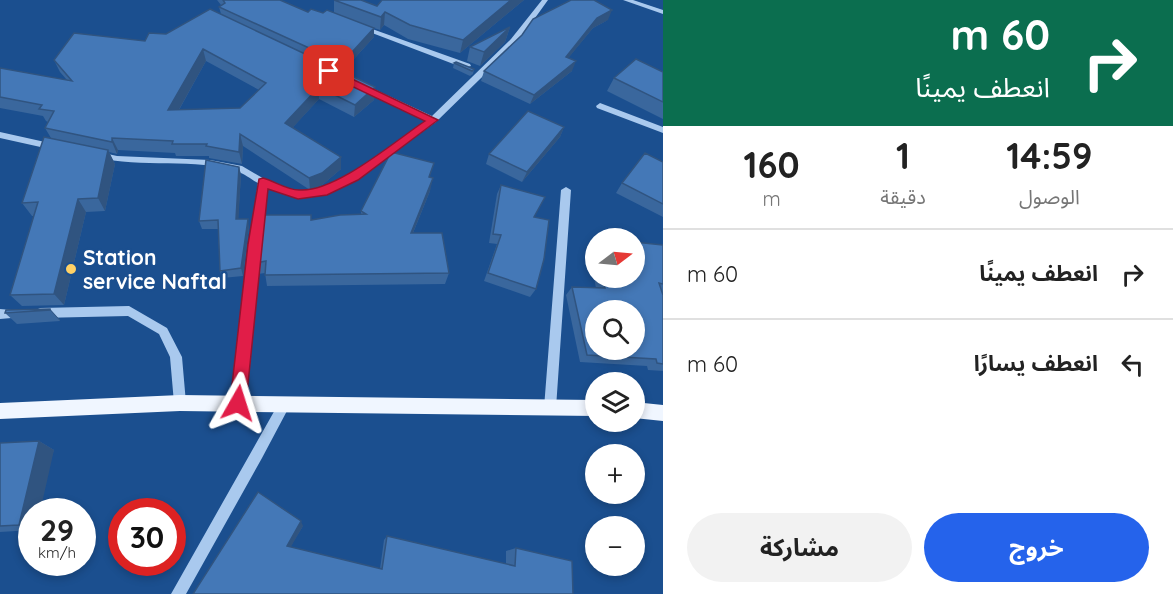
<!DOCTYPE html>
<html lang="ar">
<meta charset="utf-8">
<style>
:root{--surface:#fff;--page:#f2f2f2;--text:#222;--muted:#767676;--line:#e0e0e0;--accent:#2563eb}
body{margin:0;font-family:Quicksand,"Noto Sans Arabic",sans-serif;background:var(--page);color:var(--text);direction:rtl;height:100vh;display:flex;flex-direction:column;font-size:22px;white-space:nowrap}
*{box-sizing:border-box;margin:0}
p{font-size:20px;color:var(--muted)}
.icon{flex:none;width:33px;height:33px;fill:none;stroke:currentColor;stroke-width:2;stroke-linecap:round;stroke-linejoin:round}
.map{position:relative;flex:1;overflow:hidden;direction:ltr}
.panel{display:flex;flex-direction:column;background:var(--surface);width:510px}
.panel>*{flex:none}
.top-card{background:#0b6e4f;color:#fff;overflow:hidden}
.needle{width:39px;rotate:74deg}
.controls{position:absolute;left:585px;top:228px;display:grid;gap:12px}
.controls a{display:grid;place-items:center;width:60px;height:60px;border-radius:50%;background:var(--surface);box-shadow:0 3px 9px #0003;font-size:30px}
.speed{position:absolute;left:18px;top:498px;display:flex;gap:12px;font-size:30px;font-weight:700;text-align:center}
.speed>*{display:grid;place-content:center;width:78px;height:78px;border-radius:50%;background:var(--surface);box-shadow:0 3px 9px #0003;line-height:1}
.speed small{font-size:15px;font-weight:400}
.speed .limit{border:9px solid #d22;background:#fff;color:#111}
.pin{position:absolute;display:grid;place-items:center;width:51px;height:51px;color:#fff;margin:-26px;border-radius:12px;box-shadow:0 3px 9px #0006}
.me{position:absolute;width:66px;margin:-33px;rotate:6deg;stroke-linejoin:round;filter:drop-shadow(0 0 4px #0008)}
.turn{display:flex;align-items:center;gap:21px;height:126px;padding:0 24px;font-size:27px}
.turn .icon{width:78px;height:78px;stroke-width:2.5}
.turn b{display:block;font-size:42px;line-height:51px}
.eta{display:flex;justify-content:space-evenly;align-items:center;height:102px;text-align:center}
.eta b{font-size:36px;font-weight:700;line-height:42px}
.cta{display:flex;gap:12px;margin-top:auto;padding:12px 24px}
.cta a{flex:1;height:69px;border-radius:36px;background:var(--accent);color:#fff;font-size:24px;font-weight:700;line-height:69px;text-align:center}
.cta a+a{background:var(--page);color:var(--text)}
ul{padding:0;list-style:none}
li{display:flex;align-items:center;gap:18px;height:90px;padding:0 24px;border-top:2px solid var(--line)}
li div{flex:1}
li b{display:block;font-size:22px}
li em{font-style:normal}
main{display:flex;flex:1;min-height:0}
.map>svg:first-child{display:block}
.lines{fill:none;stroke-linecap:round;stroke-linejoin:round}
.minor{fill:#a9c9ee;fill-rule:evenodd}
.major{fill:#f0f6ff;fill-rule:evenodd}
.wall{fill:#3a679d;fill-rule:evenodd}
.shaded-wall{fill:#305480}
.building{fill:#4478b7;stroke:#305480;stroke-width:1.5;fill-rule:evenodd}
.route{fill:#e11d48;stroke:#92132f;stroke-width:1.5}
.poi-dot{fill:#ffd166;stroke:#1b4f8f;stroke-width:2}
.labels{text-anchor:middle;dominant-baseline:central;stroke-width:4.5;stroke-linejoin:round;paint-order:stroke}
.poi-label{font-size:21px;font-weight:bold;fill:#fff;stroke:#1b4f8f;text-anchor:start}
</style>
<main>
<section class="panel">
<div class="top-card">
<div class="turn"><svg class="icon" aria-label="right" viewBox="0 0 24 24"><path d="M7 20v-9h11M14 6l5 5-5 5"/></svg><div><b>60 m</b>انعطف يمينًا</div></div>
</div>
<div class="eta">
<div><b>14:59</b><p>الوصول</p></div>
<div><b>1</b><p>دقيقة</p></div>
<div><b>160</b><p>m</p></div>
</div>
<ul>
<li><svg class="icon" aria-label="right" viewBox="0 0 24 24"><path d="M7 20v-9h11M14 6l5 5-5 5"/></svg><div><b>انعطف يمينًا</b></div><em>60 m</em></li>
<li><svg class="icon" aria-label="left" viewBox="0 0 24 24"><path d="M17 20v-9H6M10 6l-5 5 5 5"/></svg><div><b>انعطف يسارًا</b></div><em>60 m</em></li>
</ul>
<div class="cta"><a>خروج</a><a>مشاركة</a></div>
</section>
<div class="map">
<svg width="663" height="594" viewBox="0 0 663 594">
<rect width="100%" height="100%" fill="#1b4f8f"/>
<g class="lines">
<!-- minor -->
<path class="minor" d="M542,0H548L517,43L436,122L357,179L326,194L298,198L267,187L259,244L244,403L242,407L238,409L234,407L232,403L249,244L258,183C252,180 245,174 238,172C196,157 141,169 96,157V153L99,152L117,156L210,160L242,166L266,180L298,192L321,189L351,175L427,120L359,89V85H365L432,116L511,39Z
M623,0H633L663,10V14Z
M361,25L470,64L471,66L464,68L359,28V26Z
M600,103L663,127V133L597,108L596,106Z
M0,132L54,144L58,147L54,150L0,138Z
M566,187L571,190L556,408L554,412L550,414L546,412L544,408L561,190Z
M129,306L167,328L182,357L186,403L184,407L180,409L176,407L174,403L170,357L159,334L128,316L40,318L36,316L35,313L36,310L40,308Z
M0,309L23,311L24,314L23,317L0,319Z
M284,399L288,401L290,405L288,409L262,458L186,594H171L280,401Z"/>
<!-- major -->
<path class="major" d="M180,395L596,400V416L180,411L0,419V403Z
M634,402L663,405V421L634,418Z"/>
</g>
<!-- wall -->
<path class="wall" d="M217,0H280L308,12L334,13V0L377,6L382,0H524L460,53L408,39L384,25L380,30L374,28V37L342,72L375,87L374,100L354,117L319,99L293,127L341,169L322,185L310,190L243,146L242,164L209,158V156H176L175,153L118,150L117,154L109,152L115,164L105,211L86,212L64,305L22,306L10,295L34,216H32L22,203L51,138L45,128L48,122L46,121L43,116L0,108V68L67,80L60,72L54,60L145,41L166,34L221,14L219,7L221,5ZM206,61L259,90L240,108L179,110Z
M608,20L593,28L568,58L572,71L530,104L481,81L484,71Z
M510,27L505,42L480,66L467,61L470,47Z
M454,63L474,69L473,74L470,76L453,68Z
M663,72V119L607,91L614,78Z
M564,127L560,137L522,182L486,164L489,154Z
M663,162V217L616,193L622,183Z
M239,167L241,175L238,219L249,227L243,276L222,278L220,271L218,229H202L199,221Z
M431,178L430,191L413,233L449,273L445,284L267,286L265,273L258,274L256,263L311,220L361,214V211Z
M501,185L534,217L536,289L530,297L484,281L497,244L489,243L497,194Z
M595,237L596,238V278H634L663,245V293H662L663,295V371L648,370L647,366L580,362L566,295L572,287L596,288L588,246Z
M50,309L60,320V321L17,324L5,313Z
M39,441L54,450L32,512V530L0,532V443Z
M303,526L290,547L380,569L384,540L387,536L506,564V551L516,548L573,594H193Z"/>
<!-- shaded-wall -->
<path class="shaded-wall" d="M511,0H524L460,53L463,40Z
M612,10L608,20L593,28L561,67L566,57L597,18Z
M385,12L384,25L380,30L381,17Z
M510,27L505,42L480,66L484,52Z
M374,28V37L342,72V63Z
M203,49L206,61L172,122L168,110Z
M576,61L572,71L530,104L534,95Z
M319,87V99L286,135L285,123Z
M375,87L374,100L354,117L355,105Z
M564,127L560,137L522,182L527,172Z
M240,134L243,146L242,164L239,152Z
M112,138L118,150L117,154L112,142Z
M108,150L115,164L105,211L98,198Z
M341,157V169L322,185L310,190L309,178Z
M239,167L241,175L238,227L236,219Z
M433,178L430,191L408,245L411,233Z
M78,199L86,212L64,305L54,294Z
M248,219L249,227L243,276L241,268Z
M50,309L60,320V321L50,310Z
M39,441L54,450L40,512H32V529L19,525Z
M301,521L303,526L289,550L287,546Z"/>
<!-- building -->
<path class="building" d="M223,0H280L308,12L311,9L323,13L327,10L374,28L342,63L219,7L225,3Z
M334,0H361L377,6L382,0H511L463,40L410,25L385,12L381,17Z
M571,0H594L612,10L597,18L566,57L576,61L534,95L484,71L522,35L533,19Z
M210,9L375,87L355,105L319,87L285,123L341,157L322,173L309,178L240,134L239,152L206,146L207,144H172L173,141L112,138V142L45,128L54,111L39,109L42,105L0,97V68L72,81L54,60L74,33L145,41L149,33L166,34ZM203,49L266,83L240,108L168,110Z
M510,27L484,52L470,47Z
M636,59L663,72V102L614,78Z
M456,62L474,69L472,71L454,63Z
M528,111L564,127L527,172L489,154Z
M44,137L108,150L98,198L78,199L54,294L10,295L38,202L22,203Z
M391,152L434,163L429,177L433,178L411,233H442L449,273L265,275L266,261L256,263L262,215H311V220L340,215L366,214L361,211Z
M645,153L663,162V204L622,183Z
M206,160L239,167L236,219H248L241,268L220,271L218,220L199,221Z
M501,185L545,197L534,217L549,220L544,259L536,289L488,273L501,235L493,234Z
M634,242L663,245V284L659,283L663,295V364L657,363L656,359L587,355L572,287L605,288L602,278H634ZM596,310H634V350H596Z
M50,309V310L5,313L6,310Z
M39,441L19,525L0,526V443Z
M258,492L301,521L287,546L382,569L387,536L515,566L516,548L572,561L573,594H193Z"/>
<!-- route -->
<path class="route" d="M329,68L438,120L358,180L327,195L298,199L268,189L246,403L243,408L238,410L233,408L230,403L248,244L259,179L263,178C274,181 287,190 299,190C335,193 395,141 425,121L326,74L324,71Z"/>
<!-- markers -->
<circle class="poi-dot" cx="71" cy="269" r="6"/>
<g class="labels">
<!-- poi labels -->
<g class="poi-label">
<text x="83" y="257">Station<tspan x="83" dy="24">service Naftal</tspan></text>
</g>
</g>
</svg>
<div class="controls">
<a><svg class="needle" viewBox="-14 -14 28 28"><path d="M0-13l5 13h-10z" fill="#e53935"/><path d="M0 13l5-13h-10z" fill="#767676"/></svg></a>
<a><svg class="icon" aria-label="search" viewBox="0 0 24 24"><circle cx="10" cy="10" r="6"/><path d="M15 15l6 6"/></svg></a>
<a><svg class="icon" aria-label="layers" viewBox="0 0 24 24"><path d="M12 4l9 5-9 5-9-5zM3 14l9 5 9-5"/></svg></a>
<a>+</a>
<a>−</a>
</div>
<div class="speed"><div>29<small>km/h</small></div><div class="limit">30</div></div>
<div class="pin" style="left:329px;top:71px;background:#d93025"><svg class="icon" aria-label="arrive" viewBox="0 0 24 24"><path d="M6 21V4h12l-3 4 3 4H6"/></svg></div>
<svg class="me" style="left:238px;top:403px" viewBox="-20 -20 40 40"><path d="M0-17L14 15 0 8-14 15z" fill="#e11d48" stroke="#fff" stroke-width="4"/></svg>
</div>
</main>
